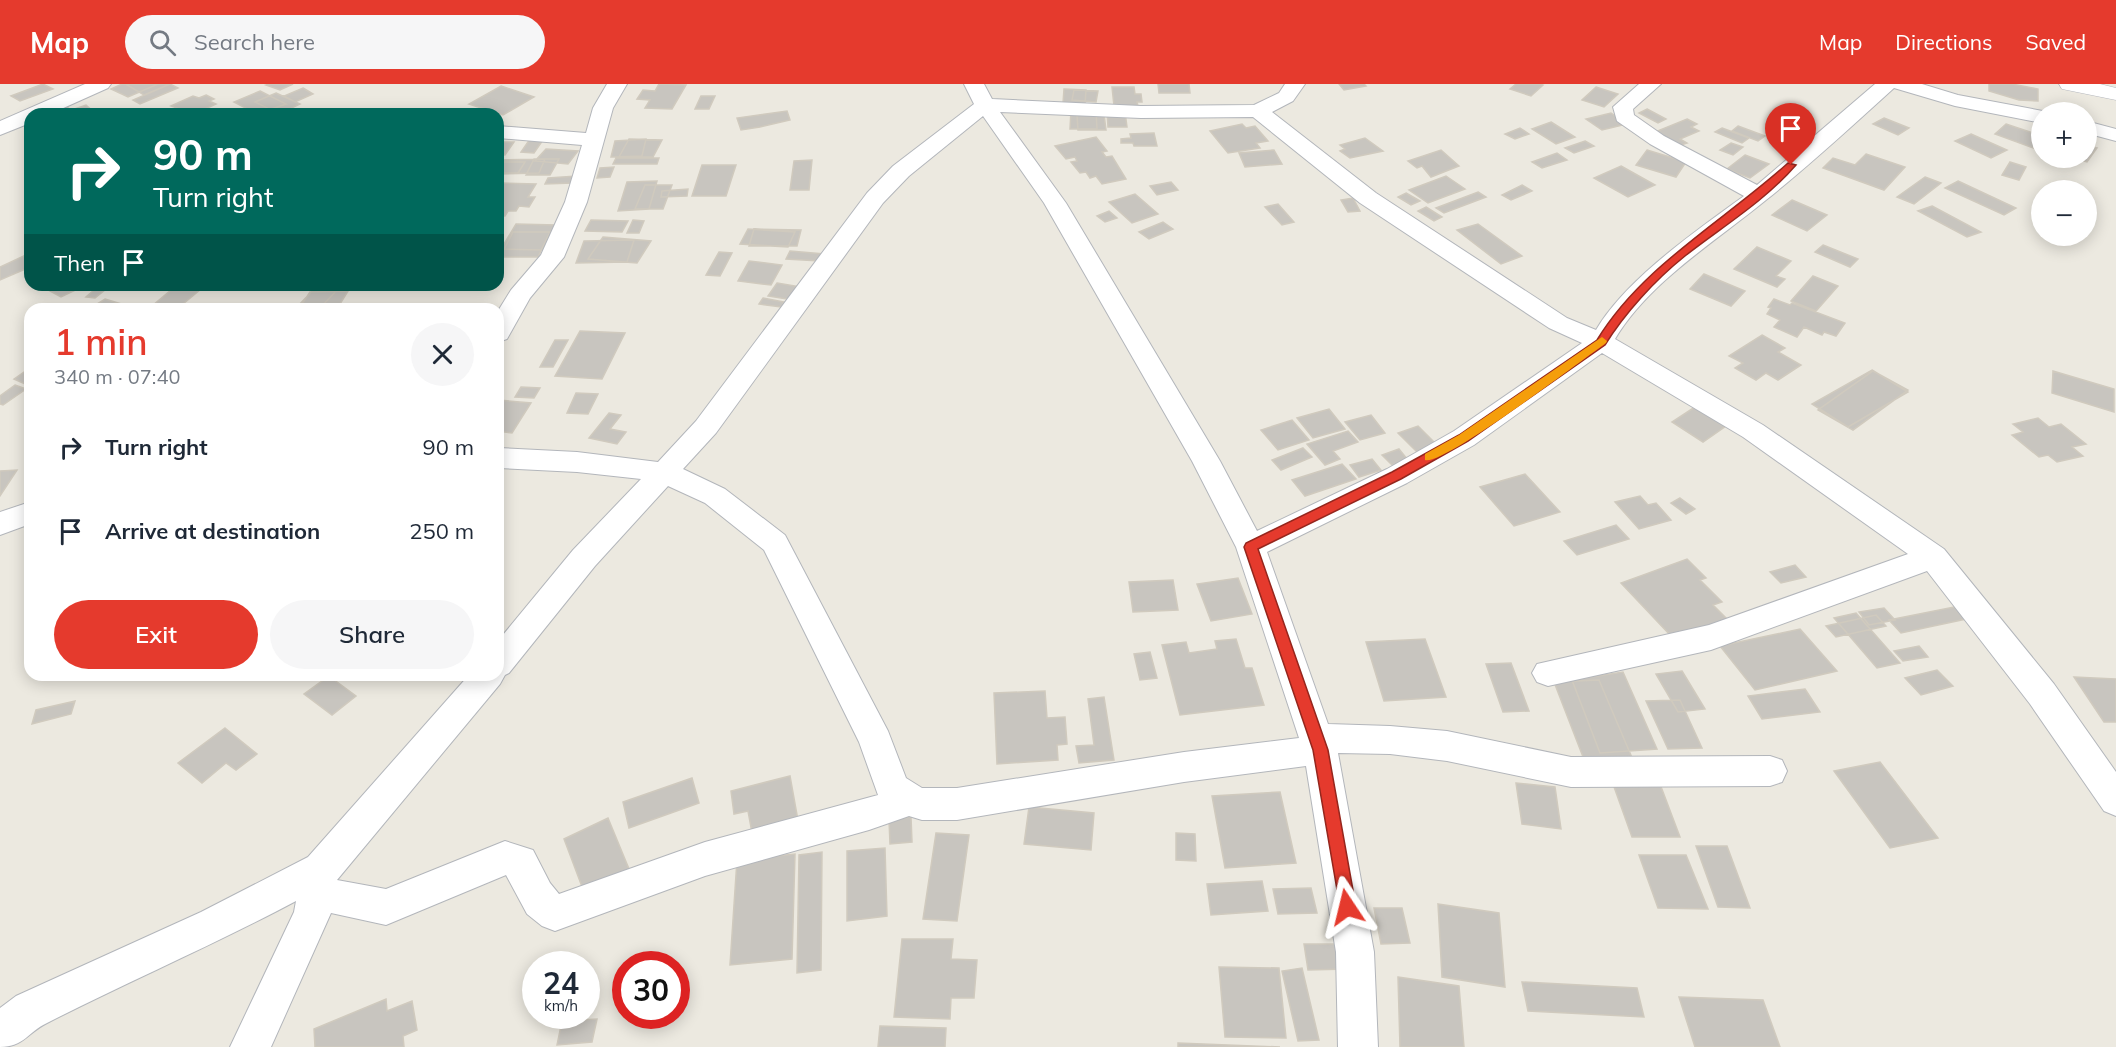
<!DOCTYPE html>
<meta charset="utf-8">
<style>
:root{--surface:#fff;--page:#f6f6f7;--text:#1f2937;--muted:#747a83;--accent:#e53a2d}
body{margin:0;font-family:Mulish,sans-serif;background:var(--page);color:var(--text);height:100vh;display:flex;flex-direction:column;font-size:22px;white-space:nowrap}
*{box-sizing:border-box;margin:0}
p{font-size:20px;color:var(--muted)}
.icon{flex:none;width:33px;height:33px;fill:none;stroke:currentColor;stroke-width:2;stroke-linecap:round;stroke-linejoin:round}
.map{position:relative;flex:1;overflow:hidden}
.details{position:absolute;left:24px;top:219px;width:480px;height:378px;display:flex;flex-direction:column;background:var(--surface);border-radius:18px;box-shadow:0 3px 15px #0003}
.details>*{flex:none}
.guide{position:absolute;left:24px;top:24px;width:480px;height:183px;border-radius:18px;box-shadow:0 3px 15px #0003;background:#00695c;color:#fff;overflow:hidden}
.tools{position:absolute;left:2031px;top:18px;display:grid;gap:12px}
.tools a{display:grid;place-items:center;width:66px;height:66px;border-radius:50%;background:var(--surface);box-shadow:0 3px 15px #0003;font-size:30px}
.speed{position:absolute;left:522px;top:867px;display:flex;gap:12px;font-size:30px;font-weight:700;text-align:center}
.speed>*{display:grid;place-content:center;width:78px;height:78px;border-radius:50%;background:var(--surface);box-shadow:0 3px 15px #0003;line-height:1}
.speed small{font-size:15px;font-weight:400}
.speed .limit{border:9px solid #d22;background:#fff;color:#111}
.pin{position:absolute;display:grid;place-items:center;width:51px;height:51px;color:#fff;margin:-62px -26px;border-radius:50% 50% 50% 0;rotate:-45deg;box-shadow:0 0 6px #0007}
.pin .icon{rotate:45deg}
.me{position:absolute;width:66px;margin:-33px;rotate:350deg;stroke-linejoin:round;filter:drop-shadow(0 0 4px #0008)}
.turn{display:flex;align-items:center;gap:21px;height:126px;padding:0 30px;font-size:27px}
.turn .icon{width:78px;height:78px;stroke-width:2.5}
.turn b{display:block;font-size:42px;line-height:51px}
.then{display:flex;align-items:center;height:57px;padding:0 30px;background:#0003;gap:12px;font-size:22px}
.round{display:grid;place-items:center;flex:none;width:63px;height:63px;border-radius:32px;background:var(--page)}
.headline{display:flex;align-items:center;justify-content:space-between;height:102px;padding:0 30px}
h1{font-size:36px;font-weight:600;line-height:45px;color:var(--accent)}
.action{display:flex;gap:12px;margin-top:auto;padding:12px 30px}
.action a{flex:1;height:69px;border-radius:36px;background:var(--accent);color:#fff;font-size:24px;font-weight:600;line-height:69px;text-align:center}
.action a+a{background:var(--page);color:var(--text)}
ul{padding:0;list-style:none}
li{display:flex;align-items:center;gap:18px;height:84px;padding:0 30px}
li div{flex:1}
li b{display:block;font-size:22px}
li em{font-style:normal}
header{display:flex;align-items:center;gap:36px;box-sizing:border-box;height:84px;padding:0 30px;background:var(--accent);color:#fff}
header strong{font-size:28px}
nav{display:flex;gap:33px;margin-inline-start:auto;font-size:21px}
.search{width:420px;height:54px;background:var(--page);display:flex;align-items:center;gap:15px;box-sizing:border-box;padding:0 21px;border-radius:33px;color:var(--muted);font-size:22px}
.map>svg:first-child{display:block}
.building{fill:#c8c5bf;stroke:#d0cabe;stroke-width:1.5}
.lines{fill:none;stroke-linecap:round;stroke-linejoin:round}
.street-casing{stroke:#b3b6bb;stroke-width:2}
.secondary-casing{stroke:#b4b7bd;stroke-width:1}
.street{fill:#fff;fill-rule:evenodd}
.secondary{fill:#fff;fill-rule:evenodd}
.route{fill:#e53a2d;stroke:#95261d;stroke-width:1.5}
.slow{fill:#f59e0b}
</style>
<header>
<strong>Map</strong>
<div class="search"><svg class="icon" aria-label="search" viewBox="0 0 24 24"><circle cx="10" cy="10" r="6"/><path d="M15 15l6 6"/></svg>Search here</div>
<nav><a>Map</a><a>Directions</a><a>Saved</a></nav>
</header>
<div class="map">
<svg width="2116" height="963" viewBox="0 0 2116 963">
<rect width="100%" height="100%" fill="#ece9e0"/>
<!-- building -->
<path class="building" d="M43,0L53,5L20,17L11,12Z
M122,0H158L128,13L111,5Z
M130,0H170L144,11L127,1Z
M170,0L178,4L140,20L133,16Z
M269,0H293L280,6L266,1Z
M659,0L686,1L672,25L645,24L650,16L637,15L643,6L655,7Z
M1158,0H1189L1190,9H1159Z
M1339,0H1364L1366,2L1344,6Z
M1516,0H1540L1543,1L1531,12L1510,5Z
M1989,0H2012L2038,5V17L2019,16L1989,7Z
M501,2L534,13L503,31L469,20Z
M1112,3H1134L1135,10H1141L1142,18H1137L1138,22H1114Z
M1596,3L1618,10L1604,23L1582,16Z
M303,4L313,10L295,18L284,12Z
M1064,5L1086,6L1085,20L1063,19Z
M1074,6L1098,7L1096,18L1072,16Z
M260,7L286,20L257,30L234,18Z
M276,9L300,20L279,30L255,18Z
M206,11L214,15L209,17L216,20L194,30L171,22L193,12L199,14Z
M701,12H715L709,25H695Z
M86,21L96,30H60Z
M67,23L77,30H49Z
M1647,25L1666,35L1658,39L1639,29Z
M1071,26H1096L1097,45H1070Z
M787,27L790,36L760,43L741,46L737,34Z
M1107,28H1125L1127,43H1108Z
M1611,29L1627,40L1602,46L1586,35Z
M1104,30L1106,46H1078L1077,31Z
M1884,34L1909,44L1898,51L1873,40Z
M1687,35L1697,40L1691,43L1699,47L1680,55L1687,59L1681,61L1655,48Z
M1551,38L1575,53L1556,60L1532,45Z
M1242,40L1246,44L1255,42L1268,57L1256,59L1260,64L1228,69L1210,47Z
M2006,40L2042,52V59L2036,65L1995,50Z
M1738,42L1765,52L1758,57L1732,47Z
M1520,44L1529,50L1515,55L1505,50Z
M1722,44L1749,54L1742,59L1715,48Z
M1154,49L1157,62H1134L1133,59H1121V55L1131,54L1130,50Z
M1971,50L2007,66L1991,74L1955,57Z
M1096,53L1107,67L1102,68L1106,73L1112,72L1126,95L1102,100L1096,92L1090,94L1086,88L1080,89L1071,78L1077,77L1075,73L1066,75L1055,62Z
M1365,54L1383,67L1350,74L1340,67L1345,65L1340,61Z
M530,55L543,56L534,69L521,68Z
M629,55L662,56L653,73H619Z
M646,55L642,72L611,73L615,57Z
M1585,57L1594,62L1574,69L1565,64Z
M502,58H514L505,71L498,70V63Z
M1731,59L1743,63L1733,71L1720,66Z
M2086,61L2097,64L2087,78L2072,74H2086Z
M546,65L578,67L568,80L535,77Z
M1274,66L1282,80L1245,83L1239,69Z
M1441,66L1459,82L1431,93L1422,82L1417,84L1408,77Z
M1647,66L1686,78L1676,93L1636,81Z
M1557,69L1567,76L1542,84L1532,78Z
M1866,70L1905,83L1884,106L1823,84L1833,74L1855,81Z
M1745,71L1769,80L1750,94L1727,85Z
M616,74H659L657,80H613Z
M534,75H559L550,91H526Z
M545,75L539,89L498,90V76Z
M812,76L809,106H790L794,77Z
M498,78H525L518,89H498Z
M2010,78L2026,83L2019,96L2002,91Z
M702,81H736L726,112H692Z
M1621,82L1655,101L1628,113L1594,94Z
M614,83L610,93L597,94L600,84Z
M576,92L573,99L545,100L548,94Z
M1446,92L1465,105L1428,119L1409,106Z
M1925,93L1941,99L1914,120L1897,113Z
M657,97L649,125L618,127L627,98Z
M1958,97L2016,124L2004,131L1945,104Z
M1171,98L1178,106L1157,111L1150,102Z
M498,99L536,100L528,113H535L529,123L519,122L516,127H508L505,132H498Z
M645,101H672L663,125H635Z
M1522,101L1532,107L1511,116L1502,111Z
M688,105L687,112L661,113L662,107Z
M1478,108L1486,113L1444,129L1436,124Z
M1406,109L1420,117L1411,121L1398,113Z
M1135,110L1158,130L1132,139L1109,118Z
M1353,114L1360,127L1348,128L1341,116Z
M1792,116L1827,131L1807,147L1772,131Z
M1278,120L1294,138L1282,141L1265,123Z
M1932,122L1981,148L1967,153L1918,127Z
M1426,123L1442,133L1434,137L1418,127Z
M1109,127L1117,134L1105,138L1097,132Z
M591,136L628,137L622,148L585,147Z
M633,136L644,137L639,149H627Z
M1163,138L1173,145L1149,155L1139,148Z
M516,140L556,141L542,166L501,165Z
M1478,140L1522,172L1501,180L1457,146Z
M748,145L795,148L788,163L740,160Z
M754,145L801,146L797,162H749Z
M513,148H550L538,173H500Z
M603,153L651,157L637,179L588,175Z
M634,156L627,178L576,179L584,157Z
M1823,161L1858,175L1850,183L1815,168Z
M1757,163L1791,177L1776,192L1785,195L1777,203L1734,185Z
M790,167L824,170L820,177L786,175Z
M719,168L732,169L720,192L706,191Z
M28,170L30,183L0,196V183Z
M749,177L782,181L771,201L738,197Z
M1704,190L1745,207L1731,222L1690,205Z
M1813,192L1838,202L1816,227L1791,217Z
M777,199L801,203L793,216L768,212Z
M62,201H79L82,203L61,213L50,207Z
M100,201H111L95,214L86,213Z
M177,201L201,205L177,225L152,222Z
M318,201L339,204L320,224L298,222Z
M348,207L340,220H302L310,208Z
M763,214L784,218L781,223L759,220Z
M105,215L138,225H89Z
M1774,215L1790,221L1792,219L1845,239L1836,252L1824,248L1822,251L1804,243L1797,253L1774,243L1780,236L1767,230L1771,224L1768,223Z
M580,247L625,249L602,295L555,292Z
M1762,251L1785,264L1778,268L1801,281L1778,296L1766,289L1756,296L1735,284L1743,279L1729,272Z
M555,256H568L553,283H540Z
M1872,286L1908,308L1848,343L1812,320Z
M1873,287L1908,306L1853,346L1818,326Z
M2053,287L2114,305V328L2052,309Z
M24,288L30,291V296L25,300L14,295Z
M15,301L26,305L3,321L0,320V312Z
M521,303L540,304L534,314L515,313Z
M576,309L598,310L588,330L567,329Z
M498,316L531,319L512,349L498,347Z
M1695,323L1726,342L1703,358L1672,338Z
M1329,325L1345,345L1313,354L1297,334Z
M609,329L621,331L610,345L626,348L617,360L589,354Z
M1371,331L1385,349L1360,356L1345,338Z
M2038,334L2049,343L2061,340L2086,360L2072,363L2083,372L2057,378L2048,371L2039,373L2012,351L2023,348L2013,340Z
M1292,336L1309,356L1278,366L1261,346Z
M1418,342L1440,364L1420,371L1398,349Z
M1348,347L1358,358L1333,367L1340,375L1325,381L1307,360Z
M1303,364L1312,373L1281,386L1272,376Z
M1399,365L1408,376L1392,381L1382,371Z
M1372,375L1381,386L1359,393L1350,381Z
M1342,380L1356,395L1305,412L1292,396Z
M17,386L0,412V387Z
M1525,390L1560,428L1514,442L1480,403Z
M1640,412L1648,421L1656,419L1671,436L1639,445L1615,418Z
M1680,414L1695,425L1686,430L1671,419Z
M1616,441L1629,455L1577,471L1564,457Z
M1687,475L1706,494L1700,496L1722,518L1713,521L1727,535L1674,555L1621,499Z
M1795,481L1806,493L1781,499L1770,488Z
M1238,494L1252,530L1211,537L1197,500Z
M1173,496L1178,526L1133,528L1129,498Z
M1959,522L1971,534L1901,549L1889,536Z
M1884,524L1895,536L1869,541L1859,528Z
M1856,529L1900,579L1877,584L1834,534Z
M1876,531L1886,542L1836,553L1826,542Z
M1800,545L1837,587L1755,606L1720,562Z
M1236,555L1245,584H1252L1264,621L1180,631L1162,561L1186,558L1189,569L1217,565L1215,557Z
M1425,555L1446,613L1384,617L1366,558Z
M1919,562L1928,573L1903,577L1894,567Z
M1150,568L1157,594L1140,596L1134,570Z
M1511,579L1529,627L1503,628L1486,580Z
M1937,586L1953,602L1921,611L1905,594Z
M1682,587L1705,625L1678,628L1656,590Z
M1623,588L1657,665L1600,669L1572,596Z
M329,592L356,612L332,631L304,610Z
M2074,593L2116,595V638H2104Z
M1599,596L1633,676L1585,678L1554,598Z
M1805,605L1820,628L1762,635L1748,612Z
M1045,607L1047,634L1065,633L1067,660L1057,661L1058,676L997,680L994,609Z
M1104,613L1114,676L1079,679L1076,662L1094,661L1088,615Z
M1680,616L1702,664L1668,665L1646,617Z
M75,617L71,630L32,640L36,626Z
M225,644L257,670L236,686L226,679L202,699L178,679Z
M1880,678L1938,754L1890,764L1834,687Z
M790,692L799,742L753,754L748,727L734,730L731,707Z
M692,694L699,719L629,744L623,718Z
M1516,699L1555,703L1561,745L1522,740Z
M1613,700H1660L1680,753H1632Z
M1280,708L1296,779L1225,784L1212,712Z
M1029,723L1094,729L1091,766L1024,760Z
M911,733L912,758L890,760L889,736Z
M608,734L629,785L584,808L564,755Z
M936,749L969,751L957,837L923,835Z
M1176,749L1195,750L1196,777L1176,776Z
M1696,762H1727L1750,824L1718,823Z
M885,764L887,832L847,837V767Z
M822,768L821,886L797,889L799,771Z
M795,770L792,875L730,881L737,776Z
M1639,771H1686L1708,825L1658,824Z
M1262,797L1268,827L1211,831L1207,800Z
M1311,804L1317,829L1278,830L1273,805Z
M1438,820L1499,829L1505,903L1442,893Z
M1374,824H1402L1410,859L1381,860Z
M902,855H953L951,875L977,876L974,914H951L950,935L894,933Z
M1304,860H1342L1347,885L1308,886Z
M1219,883L1279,884L1286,954L1225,953Z
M1302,884L1319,956L1298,957L1282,887Z
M1398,893L1459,902L1464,963H1400Z
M1522,898L1637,904L1644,933L1528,927Z
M1679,913L1763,916L1780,963H1695Z
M386,915L387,927L412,917L417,946L403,952L404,963H315L314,945Z
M597,935L592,958L557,961L562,937Z
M880,942L946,944L945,963H878Z
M1178,959L1280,963H1178Z"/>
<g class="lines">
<defs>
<path id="street" d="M85,0H111L108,4L50,30H30V39L0,51V37Z
M607,0H627L613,24L587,118L564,173L530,214L507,255L498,258V227L511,206L541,171L565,118L582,61L498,54V42L586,49L593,24Z
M964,0H984L992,15L1141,22L1254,21L1279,9L1285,0H1305L1293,17L1272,28L1376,109L1567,234L1596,246C1626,195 1696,147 1744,112L1650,60L1617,37L1613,23L1639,0H1661L1633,25L1634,31L1664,52L1757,101L1875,0H1922L1958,11L2048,28H2042V39L1955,22L1894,4C1852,42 1810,81 1766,116C1716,157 1648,199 1615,255L1763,341L1944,465L2054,600L2116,688V732L2104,727L2030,620L1927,487L1711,566L1548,602L1537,598L1532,589L1537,580L1709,541L1908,470L1743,353L1602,269L1474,361L1407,399L1267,468L1328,640L1390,642L1447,647L1571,673L1770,672L1782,676L1787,687L1782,698L1770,702L1571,703L1447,677L1390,670L1338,669L1374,868L1378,963H1338L1336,868L1306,682L1184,698L957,736H922L909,732L869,746L705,792L555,847L542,842L527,830L506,791L386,841L331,829L271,963H230L294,828L296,817C214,861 129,897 47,939C28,948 24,963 0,963V924L16,912L201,828L308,773L469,591H498V557L573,466L641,395L577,388L498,384V364L577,368L658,378L696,337L867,109L893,82L974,20ZM1000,28L1141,34L1253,33L1360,119L1549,244L1582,259L1454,347L1387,385L1257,447L1220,377L1066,119ZM983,32L1044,119L1192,377L1236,463L1299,654L1184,668L957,704H922L906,694L888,647L785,451L725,405L683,385L716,349L883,119L909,92ZM668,402L705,419L764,466L859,658L878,711L705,758L559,810L550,799L533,766L505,757L386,805L337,796L500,600L505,591L509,589L595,482Z
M2086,37L2116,45V57L2086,49Z
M30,418V440L0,451V428Z"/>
<path id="secondary" d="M2059,0H2100L2116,4V16L2062,5Z"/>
</defs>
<!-- street casing -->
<use href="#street" class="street-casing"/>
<!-- secondary casing -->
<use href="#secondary" class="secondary-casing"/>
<!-- street -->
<use href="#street" class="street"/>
<!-- secondary -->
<use href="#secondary" class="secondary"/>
</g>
<!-- route -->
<path class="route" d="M1788,79L1796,81C1765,117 1722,143 1685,172C1655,196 1625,229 1605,261L1468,357L1401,395L1258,465L1328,666L1356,823L1353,829L1347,831L1341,829L1313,666L1244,463L1246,459L1392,388L1459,351L1597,256C1642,182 1724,137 1788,79Z"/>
<!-- slow -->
<path class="slow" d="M1602,253L1607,257L1606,259C1582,276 1443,382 1425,376V370L1459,351Z"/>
</svg>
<div class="tools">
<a>+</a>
<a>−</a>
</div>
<div class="speed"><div>24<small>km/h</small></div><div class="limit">30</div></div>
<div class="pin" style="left:1791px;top:81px;background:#d93025"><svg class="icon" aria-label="arrive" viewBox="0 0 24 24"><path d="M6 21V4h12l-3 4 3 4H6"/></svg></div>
<svg class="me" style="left:1347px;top:823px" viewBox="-20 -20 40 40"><path d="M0-17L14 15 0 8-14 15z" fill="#e53a2d" stroke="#fff" stroke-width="4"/></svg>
<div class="guide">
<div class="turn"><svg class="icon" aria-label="right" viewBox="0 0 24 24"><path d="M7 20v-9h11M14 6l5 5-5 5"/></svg><div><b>90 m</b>Turn right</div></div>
<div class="then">Then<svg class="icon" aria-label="arrive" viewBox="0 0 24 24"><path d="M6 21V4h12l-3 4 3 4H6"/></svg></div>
</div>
<section class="details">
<div class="headline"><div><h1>1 min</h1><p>340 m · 07:40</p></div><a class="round"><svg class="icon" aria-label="close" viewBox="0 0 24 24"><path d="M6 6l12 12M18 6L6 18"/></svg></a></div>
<ul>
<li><svg class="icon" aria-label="right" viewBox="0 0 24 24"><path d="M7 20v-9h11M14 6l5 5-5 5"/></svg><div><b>Turn right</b></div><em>90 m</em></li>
<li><svg class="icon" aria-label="arrive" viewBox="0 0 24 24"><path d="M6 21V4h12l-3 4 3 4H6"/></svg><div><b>Arrive at destination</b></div><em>250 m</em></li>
</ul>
<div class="action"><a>Exit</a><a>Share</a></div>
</section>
</div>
